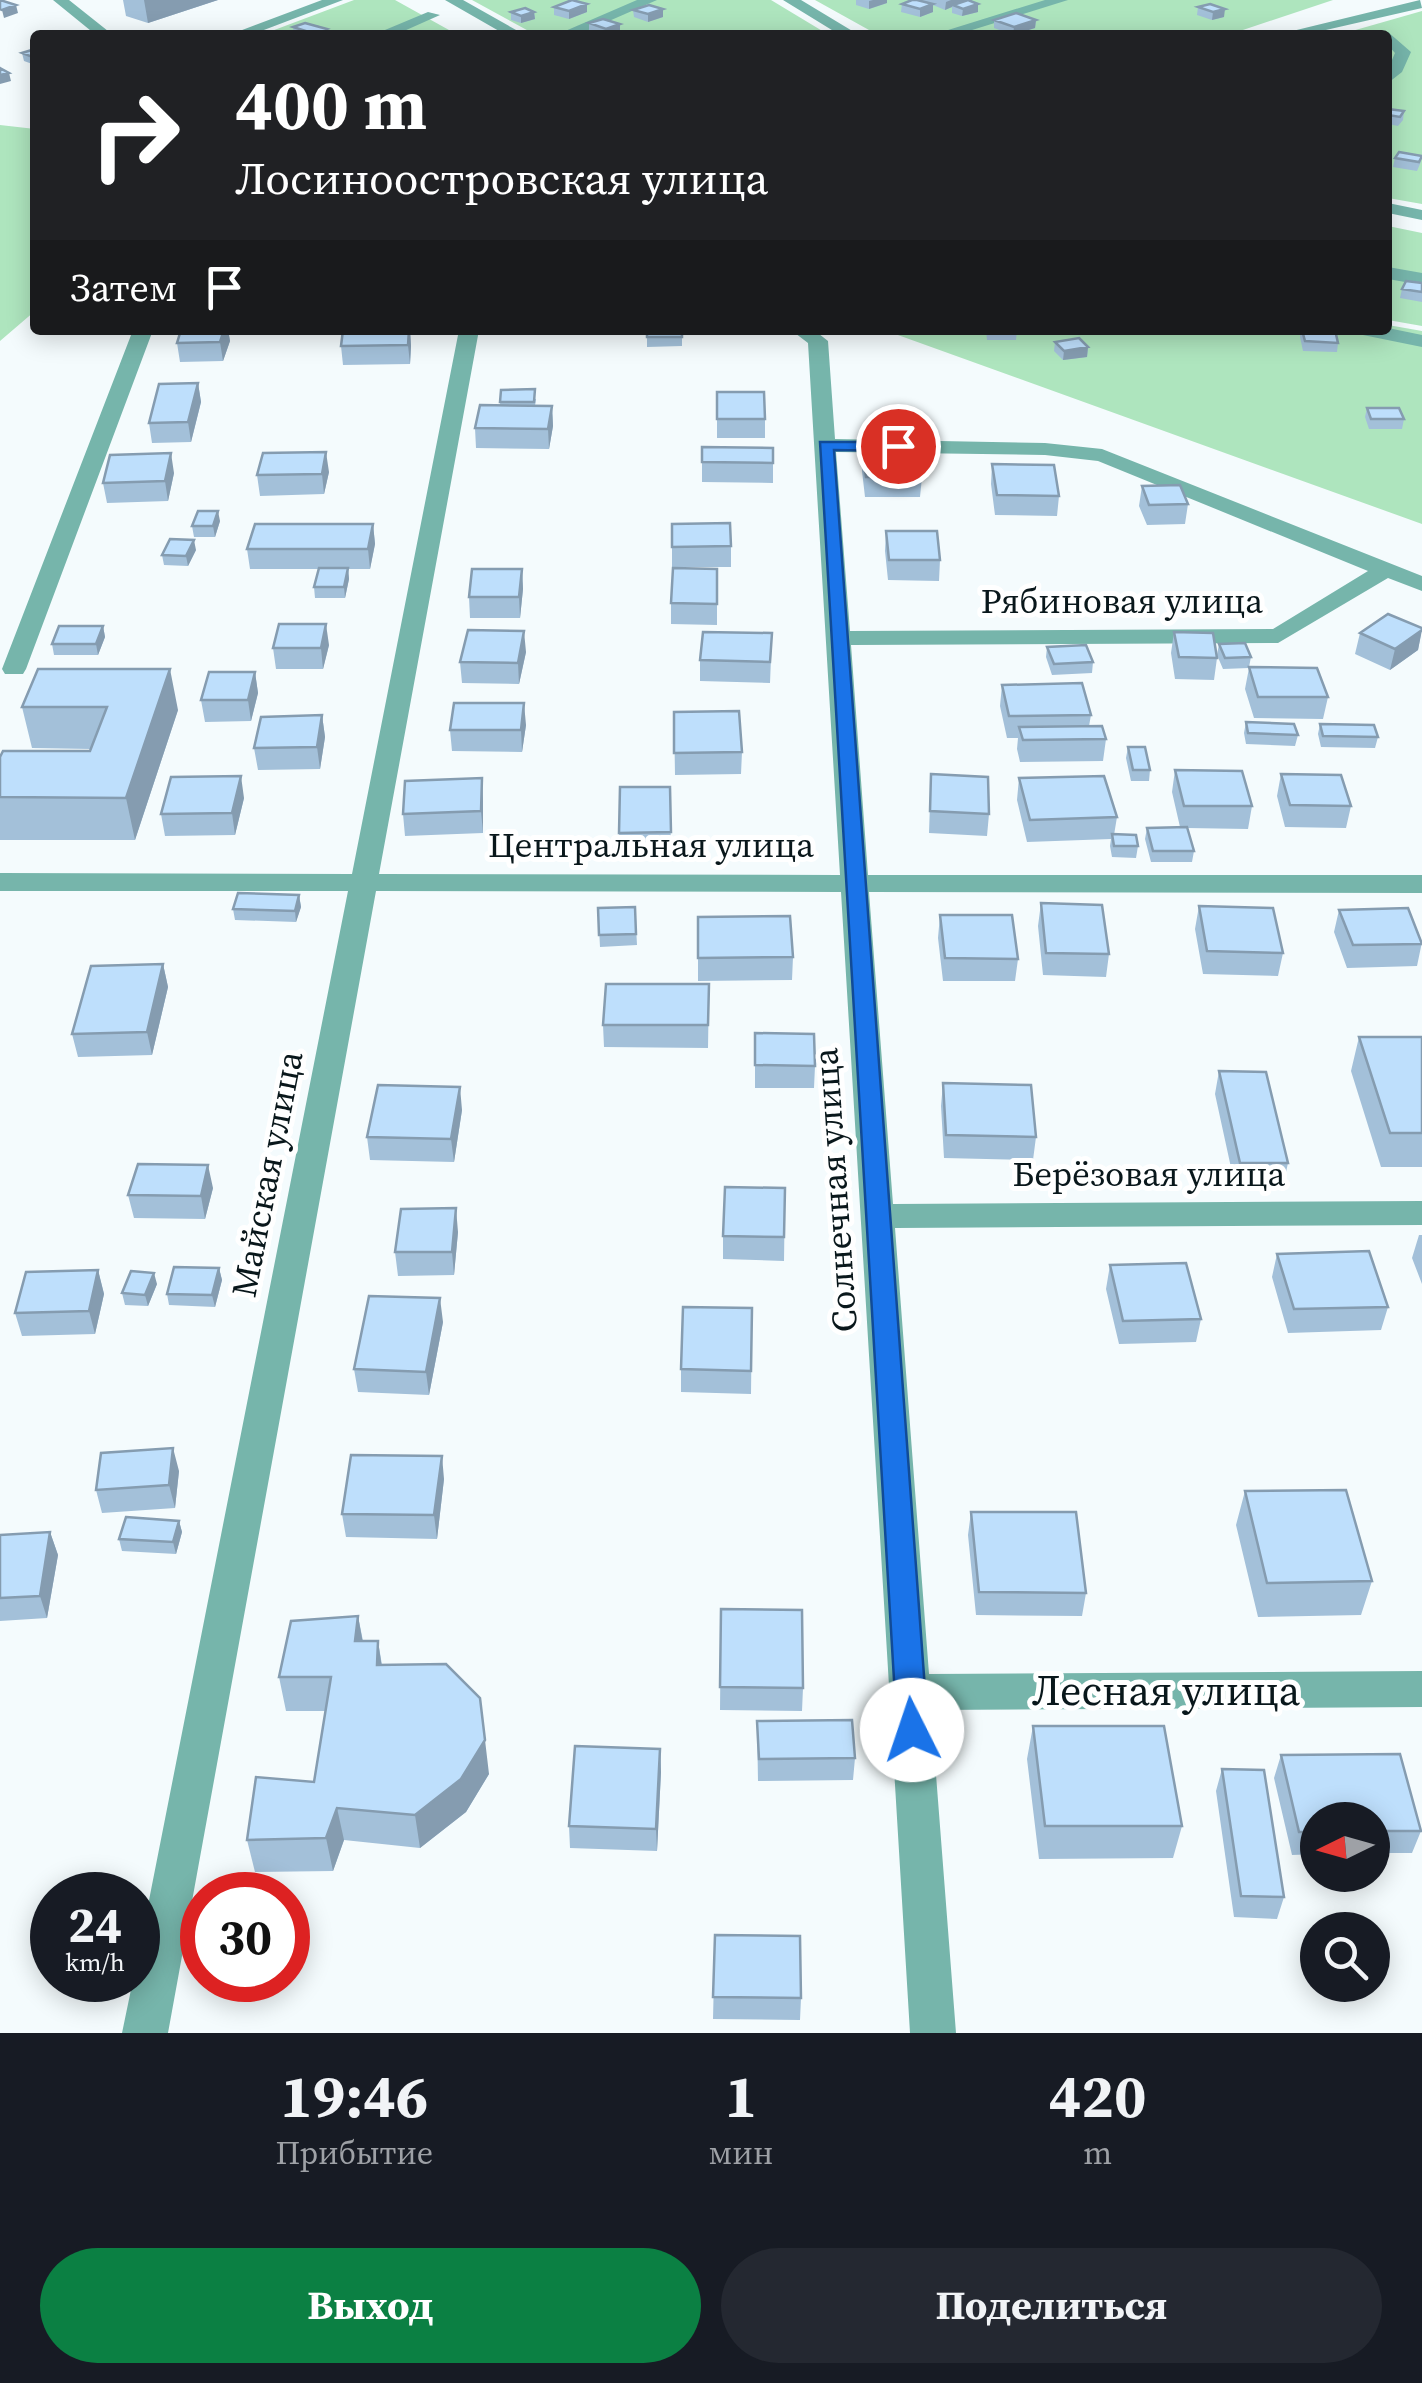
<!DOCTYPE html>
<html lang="ru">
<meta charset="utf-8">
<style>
:root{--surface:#171b24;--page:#242831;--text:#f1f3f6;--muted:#9ea1a6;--accent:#0b8043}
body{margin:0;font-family:"Source Serif 4",serif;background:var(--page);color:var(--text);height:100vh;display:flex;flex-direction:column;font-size:38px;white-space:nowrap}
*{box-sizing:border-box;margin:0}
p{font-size:32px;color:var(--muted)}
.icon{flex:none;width:55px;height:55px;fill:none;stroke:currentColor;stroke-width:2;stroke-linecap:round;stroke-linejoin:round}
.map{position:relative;height:2033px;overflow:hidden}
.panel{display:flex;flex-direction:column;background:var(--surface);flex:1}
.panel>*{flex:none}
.hud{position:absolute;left:30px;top:30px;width:1362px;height:305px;border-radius:10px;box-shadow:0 5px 25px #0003;background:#202124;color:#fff;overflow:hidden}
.needle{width:65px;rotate:265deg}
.tools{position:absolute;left:1300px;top:1802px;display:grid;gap:20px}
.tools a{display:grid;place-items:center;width:90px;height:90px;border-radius:50%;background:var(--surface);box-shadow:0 5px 25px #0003;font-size:50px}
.speed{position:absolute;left:30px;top:1872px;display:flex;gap:20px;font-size:50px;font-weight:700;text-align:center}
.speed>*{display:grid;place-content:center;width:130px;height:130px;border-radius:50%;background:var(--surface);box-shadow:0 5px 25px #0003;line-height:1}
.speed small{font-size:25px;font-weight:400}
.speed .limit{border:15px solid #d22;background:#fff;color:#111}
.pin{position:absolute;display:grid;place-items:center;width:85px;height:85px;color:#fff;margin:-42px;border:5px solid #fff;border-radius:50%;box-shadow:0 2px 10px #0007}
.me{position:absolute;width:110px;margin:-55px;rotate:356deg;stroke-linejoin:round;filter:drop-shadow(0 0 8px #0008)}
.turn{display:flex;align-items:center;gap:35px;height:210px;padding:0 40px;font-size:45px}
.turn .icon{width:130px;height:130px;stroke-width:2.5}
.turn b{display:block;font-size:70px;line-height:85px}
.then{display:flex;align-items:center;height:95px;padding:0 40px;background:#0003;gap:20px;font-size:38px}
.eta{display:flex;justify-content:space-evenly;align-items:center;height:170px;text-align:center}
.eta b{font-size:60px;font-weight:700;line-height:70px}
.action{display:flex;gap:20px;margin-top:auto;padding:20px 40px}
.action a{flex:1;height:115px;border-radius:60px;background:var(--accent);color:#fff;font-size:40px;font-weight:700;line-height:115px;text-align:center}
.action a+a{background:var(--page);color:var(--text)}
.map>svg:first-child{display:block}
.green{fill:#aee5be}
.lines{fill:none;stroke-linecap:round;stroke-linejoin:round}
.minor{fill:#76b5ab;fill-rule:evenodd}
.wall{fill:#a3c0d9}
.shaded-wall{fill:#859cb0}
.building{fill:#bedffc;stroke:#859cb0;stroke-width:2.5}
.route{fill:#1a73e8;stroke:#114b97;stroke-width:2.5}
.labels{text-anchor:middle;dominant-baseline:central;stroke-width:10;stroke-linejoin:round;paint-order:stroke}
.street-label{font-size:35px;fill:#09171b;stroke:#fff}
.near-street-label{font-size:42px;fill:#09171b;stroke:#fff}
</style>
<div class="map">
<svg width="1422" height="2033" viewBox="0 0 1422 2033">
<rect width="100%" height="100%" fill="#f4fbfd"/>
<!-- green -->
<path class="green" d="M354,0H395L458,35H261Z
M472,0H771L829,35H536Z
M815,0H1333L1228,35H878Z
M1422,11V204L1388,198V35H1338Z
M0,125L35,129V311L0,341Z
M1388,226L1422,233V326L1388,320Z
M1388,325L1422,331V524L884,330H1388Z"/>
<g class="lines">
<!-- minor -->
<path class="minor" d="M53,0H69L113,35H96Z
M322,0H343L251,35H229Z
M445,0H463L525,35H506Z
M637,0H657L577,35H556Z
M783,0H801L859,35H840Z
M1045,0H1068L956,35H932Z
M1420,0L1422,8L1304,35H1276Z
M428,12L440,15L395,35H373Z
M1388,32L1411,52L1402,72L1388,83V69L1395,53L1388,45V35H1382Z
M1388,203L1422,210V220L1388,213Z
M1388,267L1422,273V285L1388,279Z
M1388,328L1422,335V347L1358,334L1355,330Z
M133,330H153L26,669L23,674H5L2,669Z
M459,330H479L379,874L840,875L808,343L791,330H814L828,341L835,439L1045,443L1102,449L1422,576V591L1388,578L1278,643L851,645L868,875H1422V893L869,892L893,1204L1422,1201V1225L895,1228L929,1674L1422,1671V1707L931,1710L956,2033H910L841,892L376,891L168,2033H122L133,1980H138V1956L348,891H0V873L352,874ZM836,452L1045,455L1098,461L1368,571L1273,629L850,631Z"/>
</g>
<!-- wall -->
<path class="wall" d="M123,0H218L148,23L126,16Z
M856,0H887V3L869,9L856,5Z
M923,0H964V2L978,12L962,16L952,13V7L945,10L933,5V12L920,17L901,12L902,4L922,2Z
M554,7L587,12L569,19L554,15Z
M1198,7L1224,17L1212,20L1197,15Z
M663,9V17L648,22L634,17L633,10Z
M511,12H534L535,19L521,23L511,20Z
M994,20H1036L1035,28L1013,35L994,28Z
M589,23L620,32L611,35H601L589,31Z
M293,27L327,29L328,35H294Z
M35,49V65L24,61L22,53Z
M1388,109L1404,111L1403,120L1398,126L1388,124Z
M1422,156L1420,164L1417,171L1393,167L1395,158Z
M1422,283V302L1400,298L1402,289Z
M181,330H228L230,341L223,361L180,362L177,343Z
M410,330L411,346L410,364L343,365L341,346Z
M647,330H682V346L647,347Z
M986,330H1017L1016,340H987Z
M1301,330H1335L1338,343L1337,352L1303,351L1300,337Z
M1055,342L1088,347L1087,357L1063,360L1054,351Z
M198,383L201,402L191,442L152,443L149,423Z
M501,390L536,399L535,406H552L553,426L549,449L476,448L475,428L500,405Z
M717,392L765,419V438H717Z
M1367,408L1404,419L1402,429H1369L1365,417Z
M702,447L773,448V483L702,482Z
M863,451L922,477L920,497H865L862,471Z
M992,464L1059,496L1057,516L995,515L991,484Z
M329,472L324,494L260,496L257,475Z
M174,473L168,501L107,503L103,483Z
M1142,486L1188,504L1185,524L1147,525L1139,506Z
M220,521L215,537H194L192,526Z
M373,524L375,544L370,569H348L349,579L345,598H315L314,587L318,569H250L247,549Z
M672,524L731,546V567H672Z
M886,531L940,560L939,581L888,580L885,551Z
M196,550L188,566L164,565L162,555Z
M522,569L523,589L520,618H470L469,597Z
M717,569V625L671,624V603Z
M103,626L105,637L98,655H54L52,644Z
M1422,628L1418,650L1390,670L1355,654L1360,633Z
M1174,632L1217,658L1214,680L1175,679L1171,653Z
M772,633L770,683L700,681V660Z
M1219,644L1251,657L1249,667L1328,697L1323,719L1254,718L1245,689L1249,668L1223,669L1217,655Z
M329,645L323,669H276L273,648Z
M1047,647L1093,662L1092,673L1052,675L1046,657Z
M526,652L519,684L462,683L460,662Z
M38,669L178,710L135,840H0V757L90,751L91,749L32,748L22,707Z
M255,672L258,693L251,721L205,722L201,700Z
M1002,685L1091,715L1089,726L1106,739L1103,761L1020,762L1017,749L1018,738H1007L1000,706Z
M674,712L742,752L741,774L675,775Z
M322,715L325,737L320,769L258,770L254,748Z
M1246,722L1298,735L1295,746L1246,744L1244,733Z
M1320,724L1378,737L1375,748L1321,747L1318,734Z
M526,725L522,752L452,751L450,730Z
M1128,747L1150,770L1149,781H1131L1126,758Z
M1175,770L1252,806L1248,829L1187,828L1194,851L1192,862H1151L1145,839L1147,828L1180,827L1172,792Z
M931,774L989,814L987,836L929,833Z
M1281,774L1351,806L1346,828L1285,827L1277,796Z
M482,778L483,833L405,836L403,814Z
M1019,778L1117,817L1114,835L1138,846L1136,858L1112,857L1110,846L1111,839L1027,842L1017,800Z
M670,787L671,855H620L619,833Z
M244,798L235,835L165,836L161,814Z
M299,895L301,907L296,922L235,920L233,909Z
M1041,903L1109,954L1106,977L1043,975L1038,926Z
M1199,906L1283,953L1278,976L1203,974L1195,929Z
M635,907L637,945L600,947L598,908Z
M1339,910L1422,942L1417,966L1347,968L1334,932Z
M940,915L1018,959L1015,981H943L938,938Z
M698,917L793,957L792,980L698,981Z
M163,964L168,987L152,1055L78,1057L72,1034Z
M709,984L708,1048L604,1047L603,1025Z
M755,1033L815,1066L814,1088H755Z
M1359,1037H1422V1167H1381L1351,1071Z
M1219,1071L1288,1163L1283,1186H1235L1215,1094Z
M943,1083L1036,1137L1033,1160L944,1158L941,1106Z
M462,1110L454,1162L370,1160L367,1137Z
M213,1188L205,1219L134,1218L128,1195Z
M785,1188L784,1261L723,1259V1236Z
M458,1232L454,1275L398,1276L395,1252Z
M1419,1235H1422V1284L1412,1258Z
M1277,1254L1388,1307L1381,1330L1288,1333L1272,1277Z
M1110,1265L1201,1319L1196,1342L1119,1344L1106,1289Z
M219,1268L222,1280L215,1307L169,1305L167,1294Z
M98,1270L104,1294L95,1334L22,1336L15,1313Z
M157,1284L148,1306L125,1305L122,1293Z
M752,1308L751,1394L681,1392V1369Z
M443,1322L429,1395L358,1392L354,1369Z
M179,1471L175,1508L102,1513L96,1490Z
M444,1479L437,1539L346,1537L342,1514Z
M1245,1491L1372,1581L1361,1615L1258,1617L1236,1525Z
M971,1512L1086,1593L1082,1616L976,1615L968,1535Z
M179,1521L182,1532L176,1554L122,1551L119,1539Z
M50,1532L58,1555L47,1618L0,1621V1535Z
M721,1609L803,1688L802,1711L720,1710Z
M358,1616L363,1641H378L382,1665L489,1774L466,1812L420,1848L344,1840L333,1871L255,1872L247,1840L314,1782L325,1711H286L279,1677Z
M757,1721L855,1758L853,1780L758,1781Z
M1033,1726L1182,1826L1173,1858L1039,1859L1027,1759Z
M660,1749L661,1772L657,1851L570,1848L569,1826Z
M1281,1755L1421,1831L1412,1853H1372V1820H1318V1854L1292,1855L1274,1778Z
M1222,1769L1284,1897L1277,1919L1234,1917L1216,1791Z
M715,1935L801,1998L800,2020L713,2019Z"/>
<!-- shaded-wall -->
<path class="shaded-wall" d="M144,0H218L148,23Z
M873,0H887V3L869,9V1Z
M951,0H964V4L953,5L952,7L945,10L946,2Z
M587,4V12L569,19V11Z
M933,4V12L920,17V9Z
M978,4V12L962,16L963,9Z
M16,5L18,13L4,18L2,10Z
M663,9V17L648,22V14Z
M1225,9L1224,17L1212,20L1213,12Z
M534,12L535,19L521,23V16Z
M1036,20L1035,28L1013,35L1014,27Z
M620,24V32L606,35V29Z
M327,29L328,35H315V34Z
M9,73L11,81L0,84V75Z
M224,330H228L230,341L223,361L220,342Z
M410,330L411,346L410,364L408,345Z
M1088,347L1087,357L1063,360L1064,351Z
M198,383L201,402L191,442L188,422Z
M552,406L553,426L549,449L548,429Z
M326,452L329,472L324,494L322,474Z
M171,453L174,473L168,501L165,481Z
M218,511L220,521L215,537L213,526Z
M373,524L375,544L370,569L368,549Z
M194,540L196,550L188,566L186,556Z
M348,568L349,579L345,598L344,587Z
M522,569L523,589L520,618L519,597Z
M326,624L329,645L323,669L321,648Z
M103,626L105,637L98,655L96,644Z
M1422,630L1418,650L1390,670L1395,649Z
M524,631L526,652L519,684L518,663Z
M170,669L178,710L135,840L126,798Z
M255,672L258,693L251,721L248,700Z
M524,703L526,725L522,752L521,730Z
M322,715L325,737L320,769L317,747Z
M241,776L244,798L235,835L232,813Z
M482,778L483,800V833L481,811Z
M299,895L301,907L296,922L295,911Z
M163,964L168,987L152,1055L147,1032Z
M460,1087L462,1110L454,1162L451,1139Z
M208,1165L213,1188L205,1219L201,1196Z
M456,1208L458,1232L454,1275L452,1252Z
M219,1268L222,1280L215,1307L212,1295Z
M98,1270L104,1294L95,1334L89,1311Z
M154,1273L157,1284L148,1306L145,1295Z
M440,1298L443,1322L429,1395L426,1372Z
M173,1448L179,1471L175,1508L169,1485Z
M442,1456L444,1479L437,1539L434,1515Z
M179,1521L182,1532L176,1554L173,1542Z
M50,1532L58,1555L47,1618L40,1596Z
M358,1616L364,1649L355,1641Z
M378,1641L383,1675L377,1665Z
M485,1740L489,1774L466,1812L420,1848L415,1815Z
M660,1749L661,1772L657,1851L656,1829Z
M337,1808L344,1840L333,1871L326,1838Z"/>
<!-- building -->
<path class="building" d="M0,0L16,5L2,10L0,9Z
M572,0L587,4L569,11L554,7Z
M912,0H917L933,4L920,9L902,4Z
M968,0L978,4L963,9L953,5Z
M1210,4L1225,9L1213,12L1198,7Z
M649,5L663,9L648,14L633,10Z
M525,8L534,12L521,16L511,12Z
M1016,13L1036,20L1014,27L994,20Z
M603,19L620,24L606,29L589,23Z
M305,23L327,29L315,34L293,27Z
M35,49V58L22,53Z
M0,68L9,73L0,75Z
M1388,109L1404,111L1400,117L1388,115Z
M1399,152L1422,156L1419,162L1395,158Z
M1406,281L1422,283V292L1402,289Z
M181,330H224L220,342L177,343Z
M343,330H409L408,345L341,346Z
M647,330H682V337H647Z
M1302,330H1335L1338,343L1305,341Z
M1079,338L1088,347L1064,351L1055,342Z
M198,383L188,422L149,423L159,384Z
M535,389L534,402H500L501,390Z
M717,392H764L765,419H717Z
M480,405L552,406L548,429L475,428Z
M1367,408H1399L1404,419H1371Z
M702,447L773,448V463L702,462Z
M863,451H917L922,477H866Z
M326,452L322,474L257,475L263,453Z
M171,453L165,481L103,483L110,455Z
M992,464L1054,465L1059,496L997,495Z
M1180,485L1188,504L1149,505L1142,486Z
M198,511H218L213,526H192Z
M730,523L731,546L672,547V524Z
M255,524H373L368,549H247Z
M886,531H937L940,560H889Z
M170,539L194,540L186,556L162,555Z
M319,568H348L344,587H314Z
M673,568L717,569V604L671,603Z
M472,569H522L519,597H469Z
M1388,614L1422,628V630L1395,649L1360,633Z
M279,624H326L321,648H273Z
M59,626H103L96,644H52Z
M468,630L524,631L518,663L460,662Z
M703,632L772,633L770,662L700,660Z
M1174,632L1213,633L1217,658L1179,657Z
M1245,643L1251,657L1225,658L1219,644Z
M1086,645L1093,662L1054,664L1047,647Z
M1249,667L1317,668L1328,697H1258Z
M38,669H170L126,798L0,797V757L3,751H90L107,707H22Z
M209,672H255L248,700H201Z
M1082,683L1091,715L1009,716L1002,685Z
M454,703H524L521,730H450Z
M739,711L742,752L674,753V712Z
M322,715L317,747L254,748L261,717Z
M1246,722L1294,724L1298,735L1248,733Z
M1320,724L1374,725L1378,737L1323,736Z
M1102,726L1106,739L1023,740L1019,727Z
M1128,747H1145L1150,770H1133Z
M1175,770L1242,771L1252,806H1184Z
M931,774L988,777L989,814L930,811Z
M1281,774L1341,775L1351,806L1290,805Z
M241,776L232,813L161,814L171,777Z
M1104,776L1117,817L1030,820L1019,778Z
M482,778L481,811L403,814L405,781Z
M620,787H670L671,832L619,833Z
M1187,827L1194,851H1153L1147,828Z
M1112,834L1136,835L1138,846H1114Z
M238,893L299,895L295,911L233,909Z
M1041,903L1102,905L1109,954L1046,953Z
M1199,906L1273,908L1283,953L1207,951Z
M635,907L636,934L599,935L598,908Z
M1408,908L1422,944L1353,945L1339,910Z
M940,915H1012L1018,959L945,958Z
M790,916L793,957L698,958V917Z
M163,964L147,1032L72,1034L91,966Z
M606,984H709L708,1025H603Z
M755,1033L814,1034L815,1066L755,1065Z
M1359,1037H1422V1133H1390Z
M1219,1071L1266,1072L1288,1163H1240Z
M943,1083L1031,1085L1036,1137L946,1135Z
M378,1085L460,1087L451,1139L367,1137Z
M138,1164L208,1165L201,1196L128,1195Z
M725,1187L785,1188L784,1237L723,1236Z
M456,1208L452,1252H395L401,1209Z
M1369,1251L1388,1307L1294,1309L1277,1254Z
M1186,1263L1201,1319L1123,1321L1110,1265Z
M174,1267L219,1268L212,1295L167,1294Z
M98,1270L89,1311L15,1313L26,1272Z
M131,1271L154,1273L145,1295L122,1293Z
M369,1296L440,1298L426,1372L354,1369Z
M683,1307L752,1308L751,1371L681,1369Z
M173,1448L169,1485L96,1490L101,1453Z
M351,1455L442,1456L434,1515L342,1514Z
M1346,1490L1372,1581L1267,1583L1245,1491Z
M971,1512H1076L1086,1593L979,1592Z
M126,1517L179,1521L173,1542L119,1539Z
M50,1532L40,1596L0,1598V1535Z
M721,1609L802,1610L803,1688L720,1687Z
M358,1616L355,1641H378L377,1665L446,1664L480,1698L485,1740L461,1779L415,1815L337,1808L326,1838L247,1840L256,1777L314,1782L331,1677H279L291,1621Z
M852,1720L855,1758L759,1759L757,1721Z
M1033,1726H1164L1182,1826H1045Z
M575,1746L660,1749L656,1829L569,1826Z
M1400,1754L1421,1831H1372V1820H1318V1832H1299L1281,1755Z
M1222,1769L1264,1770L1284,1897L1241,1896Z
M715,1935L800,1936L801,1998L713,1997Z"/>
<!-- route -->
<path class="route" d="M820,442H898L907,446L898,451L834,450L928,1730L923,1739L912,1744L901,1739L897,1730Z"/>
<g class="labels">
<!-- street labels -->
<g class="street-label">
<text x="1122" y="601">Рябиновая улица</text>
<text x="651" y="845">Центральная улица</text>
<text transform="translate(267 1174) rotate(-79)">Майская улица</text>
<text x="1149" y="1174">Берёзовая улица</text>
<text transform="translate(835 1190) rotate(-94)">Солнечная улица</text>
</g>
<!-- near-street labels -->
<g class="near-street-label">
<text x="1166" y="1690">Лесная улица</text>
</g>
</g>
</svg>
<div class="tools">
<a><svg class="needle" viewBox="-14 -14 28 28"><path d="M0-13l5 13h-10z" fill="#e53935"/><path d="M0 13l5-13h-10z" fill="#9ea1a6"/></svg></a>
<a><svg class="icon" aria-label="search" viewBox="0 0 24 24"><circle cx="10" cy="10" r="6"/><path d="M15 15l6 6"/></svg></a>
</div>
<div class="speed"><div>24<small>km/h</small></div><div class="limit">30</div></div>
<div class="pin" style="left:898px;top:446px;background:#d93025"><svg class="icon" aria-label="arrive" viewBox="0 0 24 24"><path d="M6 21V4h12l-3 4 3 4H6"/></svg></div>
<svg class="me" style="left:912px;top:1730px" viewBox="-20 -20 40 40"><circle r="19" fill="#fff"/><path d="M0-13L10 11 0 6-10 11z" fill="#1a73e8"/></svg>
<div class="hud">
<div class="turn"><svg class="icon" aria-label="right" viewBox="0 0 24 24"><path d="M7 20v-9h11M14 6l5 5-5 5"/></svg><div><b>400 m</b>Лосиноостровская улица</div></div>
<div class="then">Затем<svg class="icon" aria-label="arrive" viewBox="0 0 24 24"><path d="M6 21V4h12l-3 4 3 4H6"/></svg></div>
</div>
</div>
<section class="panel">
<div class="eta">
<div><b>19:46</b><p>Прибытие</p></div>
<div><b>1</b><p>мин</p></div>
<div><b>420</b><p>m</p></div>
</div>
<div class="action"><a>Выход</a><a>Поделиться</a></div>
</section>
